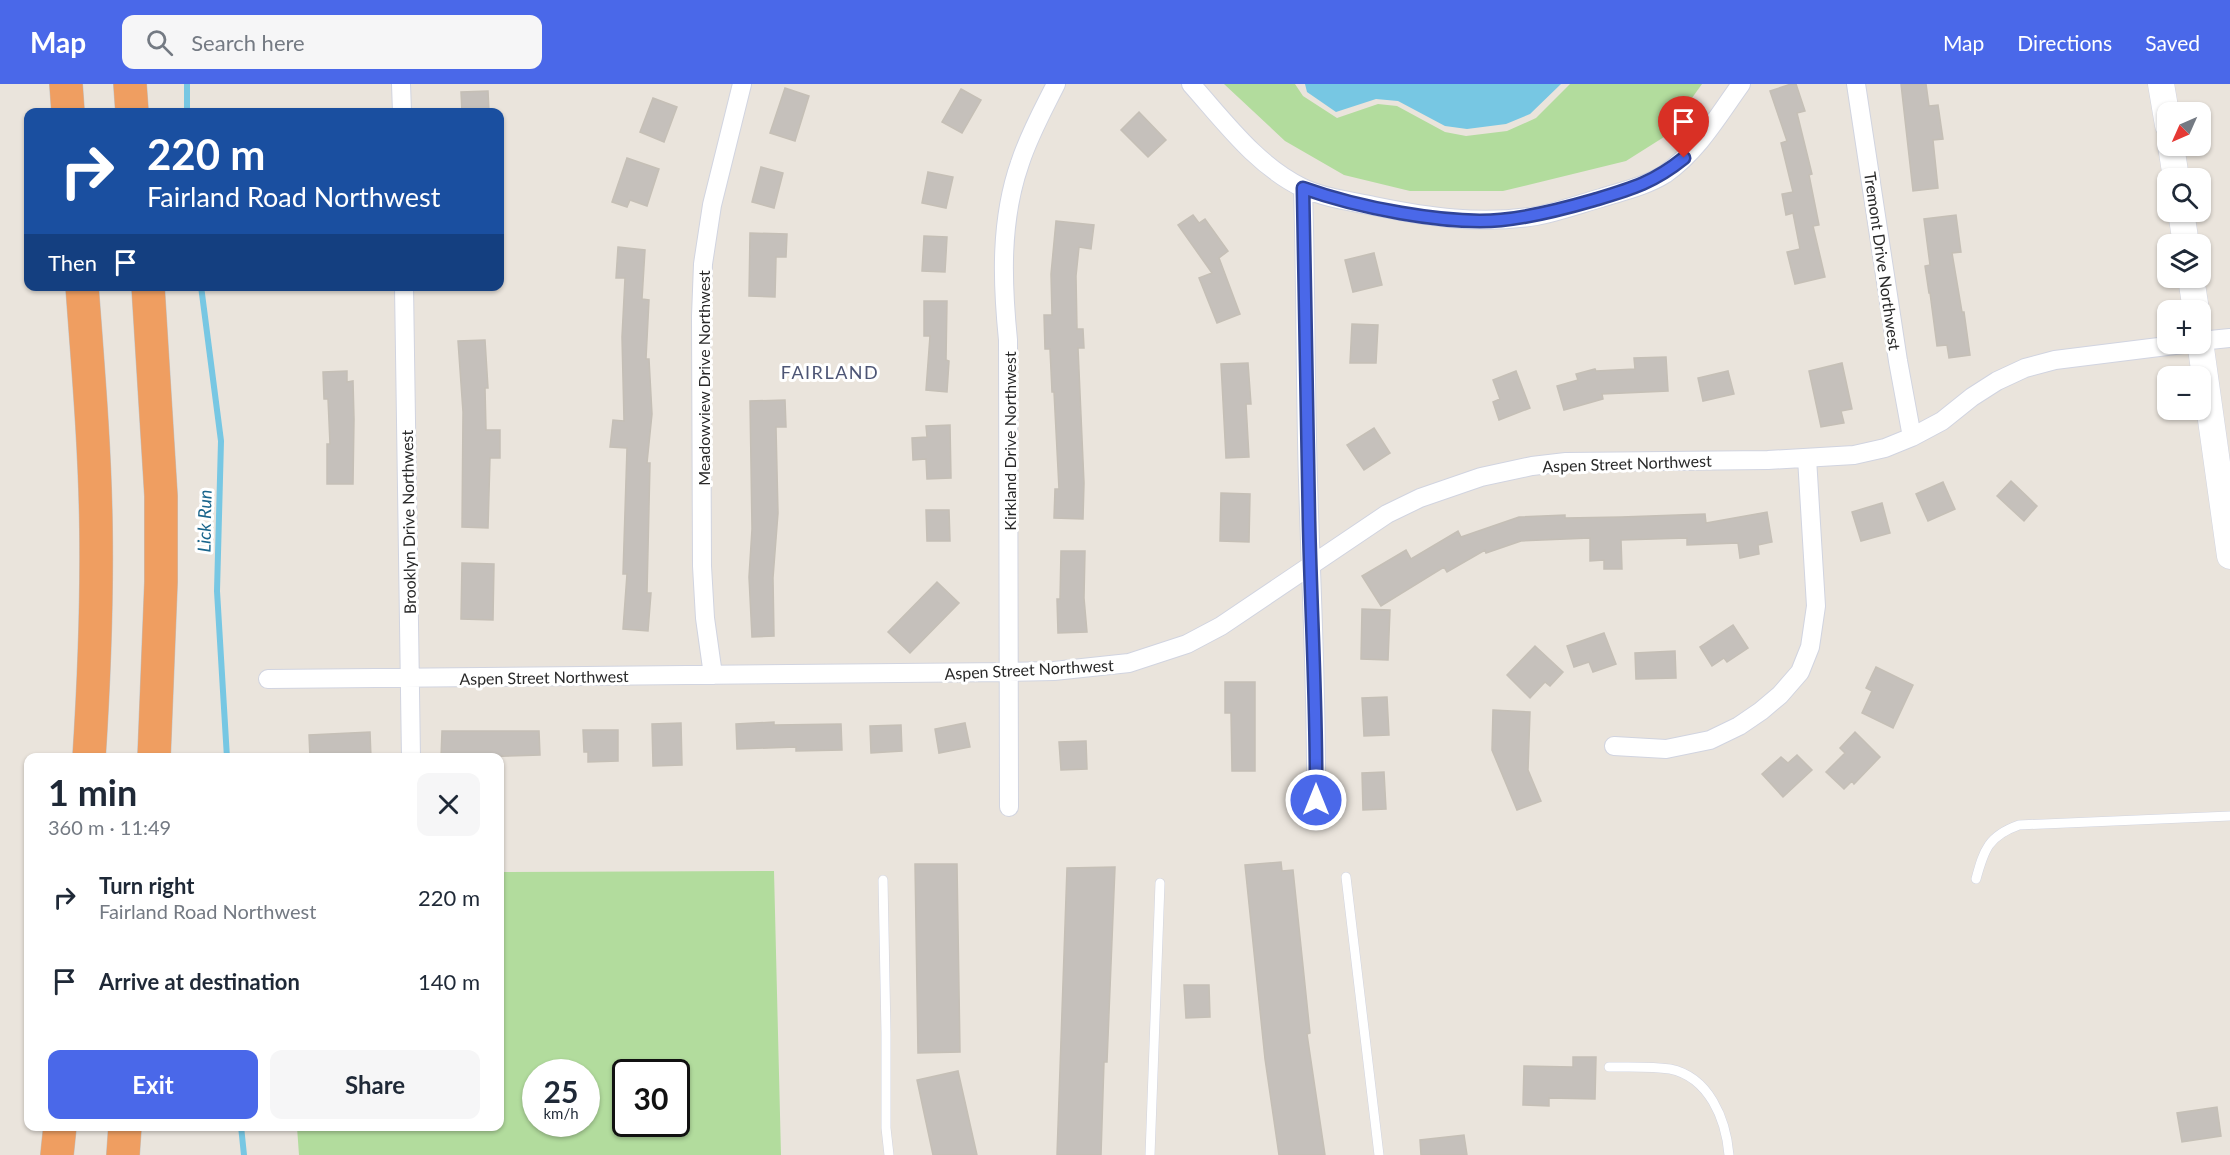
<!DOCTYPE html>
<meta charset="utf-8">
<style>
:root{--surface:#fff;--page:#f6f6f7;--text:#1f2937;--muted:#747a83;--accent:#4a68e9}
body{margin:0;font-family:Lato,sans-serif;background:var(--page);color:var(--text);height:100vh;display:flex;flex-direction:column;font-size:22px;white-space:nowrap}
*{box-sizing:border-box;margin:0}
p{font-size:20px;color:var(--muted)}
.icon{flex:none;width:33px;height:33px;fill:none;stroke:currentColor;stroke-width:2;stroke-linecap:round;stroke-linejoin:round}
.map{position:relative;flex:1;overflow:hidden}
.details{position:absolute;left:24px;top:669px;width:480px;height:378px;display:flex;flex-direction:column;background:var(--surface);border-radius:12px;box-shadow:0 2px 4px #0004}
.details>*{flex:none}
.hud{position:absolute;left:24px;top:24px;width:480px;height:183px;border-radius:12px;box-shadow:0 2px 4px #0004;background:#1a4fa0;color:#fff;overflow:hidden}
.needle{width:39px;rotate:225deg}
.fabs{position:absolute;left:2157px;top:18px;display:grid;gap:12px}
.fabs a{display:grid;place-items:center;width:54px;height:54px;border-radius:12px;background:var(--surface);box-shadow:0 2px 4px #0004;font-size:30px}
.speed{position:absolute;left:522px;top:975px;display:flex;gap:12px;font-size:30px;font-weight:700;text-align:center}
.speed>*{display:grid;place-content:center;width:78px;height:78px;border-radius:50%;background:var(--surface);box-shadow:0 2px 4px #0004;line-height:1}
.speed small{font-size:15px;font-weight:400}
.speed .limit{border:3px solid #111;border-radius:9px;background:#fff;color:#111}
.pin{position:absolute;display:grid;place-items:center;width:51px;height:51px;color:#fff;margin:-62px -26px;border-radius:50% 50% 50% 0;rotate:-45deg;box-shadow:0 0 6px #0007}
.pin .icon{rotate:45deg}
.me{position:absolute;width:66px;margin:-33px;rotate:0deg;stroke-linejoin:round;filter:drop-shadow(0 0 4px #0008)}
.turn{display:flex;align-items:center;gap:21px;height:126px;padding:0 24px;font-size:27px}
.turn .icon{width:78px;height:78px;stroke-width:2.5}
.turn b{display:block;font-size:42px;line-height:51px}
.then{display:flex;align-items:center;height:57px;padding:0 24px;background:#0003;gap:12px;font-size:22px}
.round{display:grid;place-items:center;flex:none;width:63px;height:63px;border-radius:12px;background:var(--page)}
.summary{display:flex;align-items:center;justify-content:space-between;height:102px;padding:0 24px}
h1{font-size:36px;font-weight:700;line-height:45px}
.primary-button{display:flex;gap:12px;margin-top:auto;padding:12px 24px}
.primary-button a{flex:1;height:69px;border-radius:12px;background:var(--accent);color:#fff;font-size:24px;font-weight:700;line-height:69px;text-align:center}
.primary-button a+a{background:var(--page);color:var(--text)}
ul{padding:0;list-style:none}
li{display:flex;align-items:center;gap:18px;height:84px;padding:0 24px}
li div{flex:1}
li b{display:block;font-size:22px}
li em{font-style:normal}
header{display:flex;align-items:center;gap:36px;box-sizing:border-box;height:84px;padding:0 30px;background:var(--accent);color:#fff}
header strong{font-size:28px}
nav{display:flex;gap:33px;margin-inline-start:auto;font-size:21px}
.search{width:420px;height:54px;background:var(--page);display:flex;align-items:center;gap:15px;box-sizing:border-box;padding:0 21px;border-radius:12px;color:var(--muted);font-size:22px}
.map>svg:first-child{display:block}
.green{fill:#b2dc9d;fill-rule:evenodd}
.water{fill:#77c7e3}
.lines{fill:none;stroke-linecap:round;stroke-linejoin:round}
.stream{stroke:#77c7e3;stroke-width:6}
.building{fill:#c5c0bb;stroke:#c5bfb6;stroke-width:1.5}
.lane-casing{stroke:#d1d4e0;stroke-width:10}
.street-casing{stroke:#d1d4e0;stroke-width:20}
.secondary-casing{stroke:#d1d4e0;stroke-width:27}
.highway-casing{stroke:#c3c3c3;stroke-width:34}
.lane{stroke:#fff;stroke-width:9}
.street{stroke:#fff;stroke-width:18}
.secondary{stroke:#fff;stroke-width:26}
.highway{stroke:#ef9e61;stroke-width:33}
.route-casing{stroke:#304497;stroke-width:15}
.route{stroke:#4a68e9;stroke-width:10}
.labels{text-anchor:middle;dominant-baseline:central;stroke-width:6;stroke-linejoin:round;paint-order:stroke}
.street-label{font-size:16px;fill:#292929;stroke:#fff}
.neighbourhood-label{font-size:18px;letter-spacing:1.5px;fill:#4d5575;stroke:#fff}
.water-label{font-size:18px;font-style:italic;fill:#19658c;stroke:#fff}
</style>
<header>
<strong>Map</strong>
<div class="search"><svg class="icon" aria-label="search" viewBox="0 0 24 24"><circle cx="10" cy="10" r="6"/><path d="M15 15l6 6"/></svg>Search here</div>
<nav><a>Map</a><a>Directions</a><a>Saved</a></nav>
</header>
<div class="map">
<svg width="2230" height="1071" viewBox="0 0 2230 1071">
<rect width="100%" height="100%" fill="#eae4dc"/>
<!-- green -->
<path class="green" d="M1224,0H1295L1303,12L1337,34L1378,20L1397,22L1445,48L1466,52L1507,47L1536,34L1570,0H1702L1664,53L1626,77L1503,107H1410L1344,91L1285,57Z
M774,787L781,1071H299L297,1043L500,1042V788ZM536,988H586V1040H536ZM626,988H676V1040H626Z"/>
<!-- water -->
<path class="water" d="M1305,0H1561L1530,30L1506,40L1467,45L1445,42L1398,17L1376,15L1336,28L1307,8Z"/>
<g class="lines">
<!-- stream -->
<path class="stream" d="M187,0V28
M201,202L221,357L217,507L227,674
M241,1042L244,1071"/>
</g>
<!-- building -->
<path class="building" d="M1791,0H1796L1805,27L1797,29L1812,90L1809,91L1819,141L1813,142L1825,193L1795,200L1787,168L1800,165L1793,129L1786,131L1782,110L1793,108L1781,59L1787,57L1770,7Z
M1901,0H1926L1929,22L1938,21L1943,55L1933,56L1938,104L1913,107Z
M785,4L809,12L795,57L770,49Z
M961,5L981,16L962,49L942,38Z
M488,7L489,28H462L461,8Z
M653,14L677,23L664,58L640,48Z
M1139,28L1166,56L1148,73L1121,46Z
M627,74L659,85L647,122L630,116L627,123L612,118Z
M761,83L783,89L774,124L752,118Z
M928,88L953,93L946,124L922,119Z
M1193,131L1199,139L1205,135L1228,167L1219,174L1240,230L1217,239L1199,194L1212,189L1178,141Z
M1956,131L1961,168L1952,169L1962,228H1964L1970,271L1949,274L1947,261L1937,262L1930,209H1929L1925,182L1930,181L1924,135Z
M1056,137L1094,141L1091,165L1079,163L1076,192L1077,245H1083L1084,264H1078L1084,399L1083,435L1054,434L1055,405H1059L1054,308H1052L1050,265H1045L1044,231H1052L1051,190Z
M750,149L787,150L786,173H776L775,213L749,212Z
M924,152L947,153L945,188L922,187Z
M618,163L645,166L642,215L649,216L646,275H649L652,330L647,379H650L647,509H651L648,547L623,545L627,490H623L627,364L610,363L613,336L624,337L622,253L625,194H616Z
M1374,169L1382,201L1353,208L1345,176Z
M924,217H947L946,276L949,277L947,308L926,306L930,252H924Z
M1352,240L1378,241L1376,279H1350Z
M485,256L488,304H485L486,346H500V374H490L488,444L462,443L463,328L458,257Z
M1666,273L1668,307L1602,310L1603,315L1564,326L1557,302L1578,296L1576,290L1595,285L1596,287L1635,285L1634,274Z
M1248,279L1251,320H1246L1249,373L1226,374L1221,280Z
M1842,279L1852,325L1841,327L1844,339L1821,343L1809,287Z
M347,287V298L353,297L354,335L353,400H327V360H330L328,315H324L323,288Z
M1516,287L1530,324L1499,336L1493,318L1500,315L1493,296Z
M1728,287L1734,310L1703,317L1698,294Z
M785,316L786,343H776L778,429L773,494L774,552L752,553L749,493L752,445L750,317Z
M950,341L951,394L927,395L926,375L913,376L912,354L927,353L926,342Z
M1374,344L1390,369L1364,386L1347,361Z
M2011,397L2037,422L2024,437L1997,412Z
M1943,398L1955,425L1928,437L1916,410Z
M1221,409L1250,410L1249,458L1220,457Z
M1882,419L1890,449L1861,457L1852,428Z
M926,426H949L950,457H927Z
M1767,428L1772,458L1758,461L1759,470L1740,474L1738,459L1687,461V454L1621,456L1622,485H1604V476L1590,477V454L1521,457L1486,469L1485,466L1447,488L1444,483L1381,522L1362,492L1406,466L1411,475L1458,447L1461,453L1519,433L1565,431V434L1621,433L1705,430L1706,439Z
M1061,467H1085L1084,514L1087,548L1058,549L1057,515H1060Z
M462,479L494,480L493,536L461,535Z
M937,498L959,519L910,569L888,548Z
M1362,525L1390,526L1388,576L1361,575Z
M1733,541L1748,564L1727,578L1724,574L1712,582L1700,563Z
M1604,549L1616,580L1593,588L1589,578L1574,583L1567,562Z
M1535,562L1563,588L1550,602L1545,598L1530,614L1507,591Z
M1675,567L1676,594L1636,595L1635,569Z
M1876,583L1913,601L1893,644L1862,629L1872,607L1866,604Z
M1225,598H1255V687H1232L1231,629H1225Z
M1387,613L1389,651L1364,652L1362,614Z
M1493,626L1530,628L1528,686L1541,717L1517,726L1492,666Z
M774,638V641L841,640L842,666L796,667V663L737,665L736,640Z
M681,639L682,681L653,682L652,640Z
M965,639L970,663L939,669L935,645Z
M901,641L902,667L871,669L870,642Z
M583,646H618V677L588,678V668H584Z
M442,647H539L540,671L441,674Z
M370,648L371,674H310L309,651Z
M1855,648L1880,673L1854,700L1852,697L1844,705L1826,688L1845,669L1840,664Z
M1086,657L1087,685L1061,686L1059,658Z
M1797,671L1812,686L1783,713L1762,690L1781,673L1788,679Z
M1384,688L1386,725L1363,726L1362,689Z
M1281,778L1282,787L1293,786L1310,949L1307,950L1325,1071H1279L1265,975L1245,781Z
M915,780H957L960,968L918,969Z
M1115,783L1107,978H1104L1101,1071H1057L1067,784Z
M1184,901H1209L1210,933L1186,934Z
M1573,973H1596L1595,1015L1549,1014V1022L1523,1021L1524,982L1573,983Z
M958,987L977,1071H933L917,996Z
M2217,1023L2221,1052L2182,1058L2177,1029Z
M1464,1051L1467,1071H1421L1420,1056Z"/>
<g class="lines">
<defs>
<path id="lane" d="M1346,793L1379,1071
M1976,795C1984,766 1988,752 2019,741L2230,732
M883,796L886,949V1044L889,1071
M1609,983C1629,983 1651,982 1670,985C1709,993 1726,1035 1729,1071
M1150,1071L1160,799"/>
<path id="street" d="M401,0L402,28
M1191,0C1224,37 1257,82 1303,104C1325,114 1350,117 1374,122C1428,133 1480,141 1536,132C1558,128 1580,120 1601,114C1623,107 1646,102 1665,90C1698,67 1718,32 1741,0
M1856,0L1898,277L1912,353
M1303,104C1306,201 1305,299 1308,396C1311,503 1317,609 1316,716
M404,202L411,674
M2200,257L2230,254
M713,591L705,534L702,482L701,232L703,180L712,121L742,0
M268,595L1009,588L1054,587L1129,579L1187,560L1221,542L1387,430L1420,414L1481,393L1532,382L1566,378L1768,376L1854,371L1885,364L1912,353L1942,337L1972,313L1997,297L2025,284L2055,276L2183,260
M1614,662L1666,665L1710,656L1739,642L1761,627L1780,611L1800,588L1810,563L1816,522L1807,374
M1009,723L1008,256C1002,197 1000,136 1020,79C1029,51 1043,26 1056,0"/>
<path id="secondary" d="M2161,0L2168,41
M2171,62L2176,94
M2181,128L2186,160
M2191,194L2196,226
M2200,257L2230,472"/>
<path id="highway" d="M66,0L68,28
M130,0L132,28
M82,202C88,283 95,364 96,445C97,521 94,597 89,674
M148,202L161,412V498L154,674
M57,1071L60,1042
M123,1071L125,1042"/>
</defs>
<!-- lane casing -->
<use href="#lane" class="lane-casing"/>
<!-- street casing -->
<use href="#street" class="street-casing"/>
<!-- secondary casing -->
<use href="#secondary" class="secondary-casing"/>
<!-- highway casing -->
<use href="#highway" class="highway-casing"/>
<!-- lane -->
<use href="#lane" class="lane"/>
<!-- street -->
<use href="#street" class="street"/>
<!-- secondary -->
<use href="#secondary" class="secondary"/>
<!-- highway -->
<use href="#highway" class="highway"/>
</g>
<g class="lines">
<defs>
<path id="route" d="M1316,716C1317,623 1311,530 1309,437C1306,326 1306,215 1303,104C1356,123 1445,141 1501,136C1533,133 1563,125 1594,116C1631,105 1653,99 1684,74"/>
</defs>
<!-- route casing -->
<use href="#route" class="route-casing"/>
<!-- route -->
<use href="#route" class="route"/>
</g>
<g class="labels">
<!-- street labels -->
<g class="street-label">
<text transform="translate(1883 177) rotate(82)">Tremont Drive Northwest</text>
<text transform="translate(703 294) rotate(-90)">Meadowview Drive Northwest</text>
<text transform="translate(1009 357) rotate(-90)">Kirkland Drive Northwest</text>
<text transform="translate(1627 379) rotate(-2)">Aspen Street Northwest</text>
<text transform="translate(408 438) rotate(-91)">Brooklyn Drive Northwest</text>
<text transform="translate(1029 585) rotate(-3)">Aspen Street Northwest</text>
<text transform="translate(544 593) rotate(-1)">Aspen Street Northwest</text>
</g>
<!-- neighbourhood labels -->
<g class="neighbourhood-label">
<text x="830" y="288">FAIRLAND</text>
</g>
<!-- water labels -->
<g class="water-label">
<text transform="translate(204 437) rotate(-89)">Lick Run</text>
</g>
</g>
</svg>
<div class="fabs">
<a><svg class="needle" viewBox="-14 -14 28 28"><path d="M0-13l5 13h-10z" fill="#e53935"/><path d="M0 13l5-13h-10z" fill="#747a83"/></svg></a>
<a><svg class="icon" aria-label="search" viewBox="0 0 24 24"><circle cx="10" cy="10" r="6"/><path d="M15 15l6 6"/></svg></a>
<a><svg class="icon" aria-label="layers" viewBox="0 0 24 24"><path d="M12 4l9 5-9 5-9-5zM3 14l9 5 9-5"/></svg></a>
<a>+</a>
<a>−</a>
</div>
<div class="speed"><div>25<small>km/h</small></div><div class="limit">30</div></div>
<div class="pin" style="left:1684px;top:74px;background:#d93025"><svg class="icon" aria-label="arrive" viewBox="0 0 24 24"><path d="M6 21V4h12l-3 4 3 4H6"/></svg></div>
<svg class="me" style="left:1316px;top:716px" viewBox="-20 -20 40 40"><circle r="17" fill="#4a68e9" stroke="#fff" stroke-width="3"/><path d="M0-11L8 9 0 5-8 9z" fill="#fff"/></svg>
<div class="hud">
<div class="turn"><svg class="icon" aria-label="right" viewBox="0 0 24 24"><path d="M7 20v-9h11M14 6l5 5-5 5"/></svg><div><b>220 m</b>Fairland Road Northwest</div></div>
<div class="then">Then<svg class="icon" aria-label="arrive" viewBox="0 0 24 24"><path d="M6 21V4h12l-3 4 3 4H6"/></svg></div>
</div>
<section class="details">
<div class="summary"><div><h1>1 min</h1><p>360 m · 11:49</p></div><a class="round"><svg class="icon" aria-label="close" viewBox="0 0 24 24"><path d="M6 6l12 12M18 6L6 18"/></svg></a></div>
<ul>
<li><svg class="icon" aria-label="right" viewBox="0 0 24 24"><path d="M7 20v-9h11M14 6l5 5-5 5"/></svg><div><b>Turn right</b><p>Fairland Road Northwest</p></div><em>220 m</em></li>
<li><svg class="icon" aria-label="arrive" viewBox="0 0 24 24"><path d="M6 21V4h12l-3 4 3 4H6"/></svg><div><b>Arrive at destination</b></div><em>140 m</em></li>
</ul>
<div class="primary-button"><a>Exit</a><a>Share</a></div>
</section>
</div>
